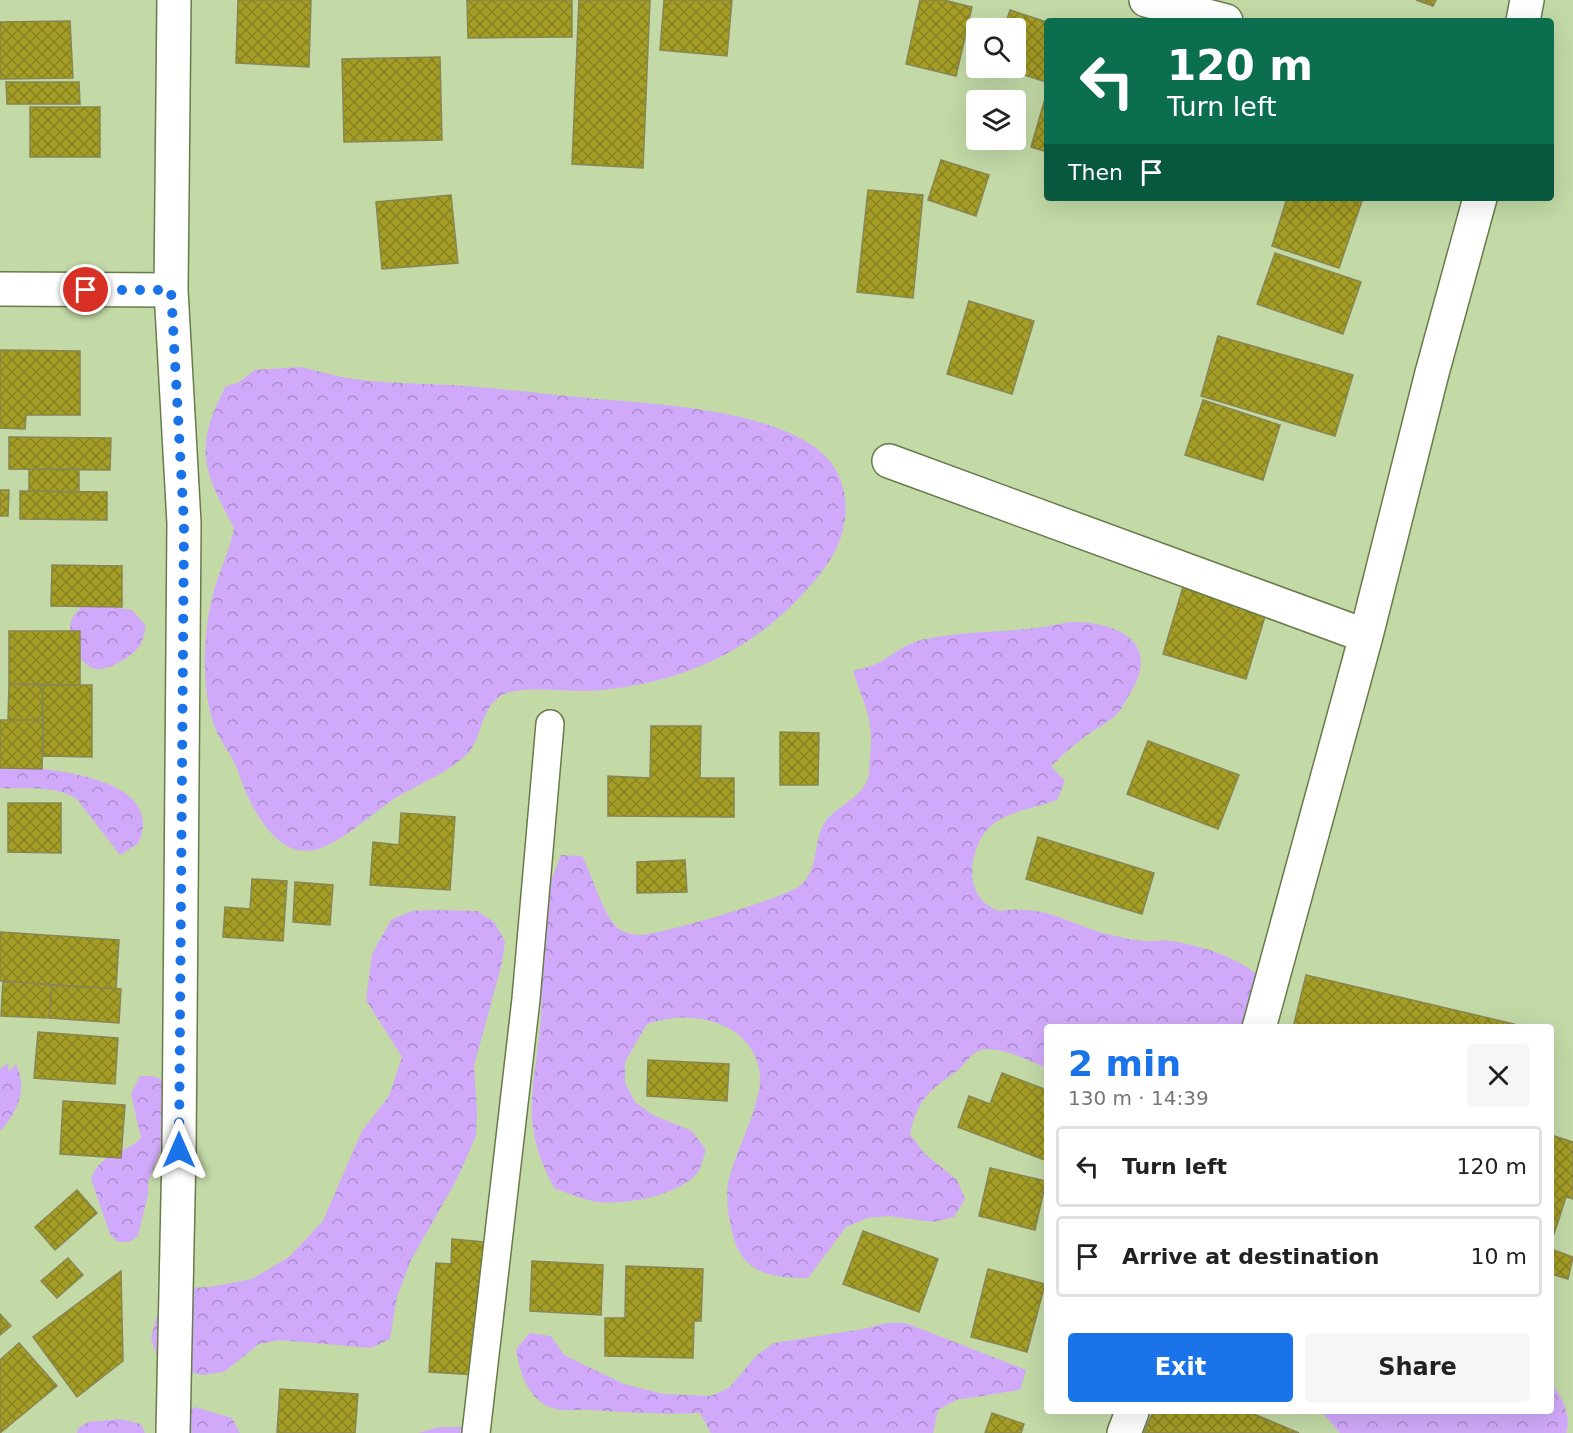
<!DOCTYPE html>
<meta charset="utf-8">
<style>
:root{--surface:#fff;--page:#f6f6f6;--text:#222;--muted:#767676;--line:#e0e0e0;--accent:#1a73e8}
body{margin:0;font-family:"DejaVu Sans",sans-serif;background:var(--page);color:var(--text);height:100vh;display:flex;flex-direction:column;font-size:22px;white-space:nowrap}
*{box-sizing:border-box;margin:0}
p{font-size:20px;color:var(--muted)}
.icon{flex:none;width:33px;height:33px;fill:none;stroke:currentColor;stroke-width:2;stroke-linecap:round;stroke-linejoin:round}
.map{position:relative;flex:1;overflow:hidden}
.details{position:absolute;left:1044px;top:1024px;width:510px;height:390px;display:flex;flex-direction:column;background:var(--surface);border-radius:6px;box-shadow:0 6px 24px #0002}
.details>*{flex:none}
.guide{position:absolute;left:1044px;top:18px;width:510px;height:183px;border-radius:6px;box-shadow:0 6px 24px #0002;background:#0b6e4f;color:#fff;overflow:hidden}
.buttons{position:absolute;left:966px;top:18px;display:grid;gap:12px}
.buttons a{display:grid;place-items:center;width:60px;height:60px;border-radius:6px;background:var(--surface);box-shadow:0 6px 24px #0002;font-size:30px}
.pin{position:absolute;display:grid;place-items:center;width:51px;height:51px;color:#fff;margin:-26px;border:3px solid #fff;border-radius:50%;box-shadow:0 2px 6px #0007}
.me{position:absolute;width:66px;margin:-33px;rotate:0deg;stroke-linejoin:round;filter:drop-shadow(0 0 4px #0008)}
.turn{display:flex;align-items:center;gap:21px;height:126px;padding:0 24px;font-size:27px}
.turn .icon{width:78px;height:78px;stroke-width:2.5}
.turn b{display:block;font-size:42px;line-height:51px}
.then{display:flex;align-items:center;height:57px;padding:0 24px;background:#0003;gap:12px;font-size:22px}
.round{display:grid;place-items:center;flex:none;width:63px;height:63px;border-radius:6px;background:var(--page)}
.overview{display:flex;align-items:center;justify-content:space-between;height:102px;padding:0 24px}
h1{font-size:36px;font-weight:800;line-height:45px;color:var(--accent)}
.button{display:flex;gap:12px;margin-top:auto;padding:12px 24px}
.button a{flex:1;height:69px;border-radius:6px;background:var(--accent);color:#fff;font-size:24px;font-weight:800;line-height:69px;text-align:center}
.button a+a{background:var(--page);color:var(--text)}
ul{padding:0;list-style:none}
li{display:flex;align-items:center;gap:18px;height:81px;margin:0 12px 9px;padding:0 12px;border:3px solid var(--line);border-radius:6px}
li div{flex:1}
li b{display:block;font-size:22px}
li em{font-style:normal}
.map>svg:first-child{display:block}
.forest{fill:url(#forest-crowns)}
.building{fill:url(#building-cross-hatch);stroke:#888652;stroke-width:1.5}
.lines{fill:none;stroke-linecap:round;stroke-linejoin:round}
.lane-casing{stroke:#687b4b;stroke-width:30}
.street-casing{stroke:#687b4b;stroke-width:36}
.lane{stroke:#fff;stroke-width:27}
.street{stroke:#fff;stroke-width:33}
.route{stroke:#1a73e8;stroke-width:10;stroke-dasharray:0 18}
</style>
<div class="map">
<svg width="1573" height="1433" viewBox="0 0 1573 1433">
<defs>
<pattern id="forest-crowns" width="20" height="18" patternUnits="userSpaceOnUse" patternTransform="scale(1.5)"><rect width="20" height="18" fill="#d1a9fa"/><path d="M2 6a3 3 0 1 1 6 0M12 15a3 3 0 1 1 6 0" fill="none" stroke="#aa8bca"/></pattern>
<pattern id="building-cross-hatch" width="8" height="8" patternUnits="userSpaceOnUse" patternTransform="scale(1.5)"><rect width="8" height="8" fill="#a59e26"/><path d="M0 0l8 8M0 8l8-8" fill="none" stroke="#878221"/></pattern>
</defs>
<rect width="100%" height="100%" fill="#c3d9a6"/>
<!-- forest -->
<path class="forest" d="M301,367C314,370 328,374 341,377C381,384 424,383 465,386C509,389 553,395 597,399C658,404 803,411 836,470C854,504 845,542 823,570C764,647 685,685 588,691C566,692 516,684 499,697C479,712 483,738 467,754C448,773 420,783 397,797C372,813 349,837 321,848C316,851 304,851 297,850C268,843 247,799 239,774C233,755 218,740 213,722C201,684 203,629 214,591C220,569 230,550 234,528C203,470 193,448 226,386L238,383L255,370Z
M85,603L132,610L146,626C144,634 143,642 138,648C131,657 107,671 96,669C79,665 66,638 71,622C72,615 80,609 85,603Z
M1069,622C1114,621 1162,640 1131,692C1126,699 1122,710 1116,715C1106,724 1093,730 1082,739C1071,747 1061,757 1051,766L1065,781L1057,800C1038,807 1012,811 996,822C974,836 963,880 982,900C986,905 993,908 998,911C1049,905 1062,922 1107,934C1120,937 1135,941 1148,941C1155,942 1163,939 1171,941C1203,946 1242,958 1265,982L1255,1027L1047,1028V1068C1027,1060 1007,1049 986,1049C972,1050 966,1064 958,1070C928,1092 919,1097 910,1134L924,1153L957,1180L965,1199L954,1217L933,1222L889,1216L867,1218L846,1227L808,1278C762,1278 738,1270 730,1222C727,1205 725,1189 731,1172C739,1145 754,1118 759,1090C764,1065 751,1041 730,1029C701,1014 677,1015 647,1024L625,1062V1083L635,1102L653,1115L692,1131L706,1150C703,1157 702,1166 698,1172C681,1195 627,1205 599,1202C585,1201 569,1193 555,1189C517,1121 536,1086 541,1016C543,983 537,948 542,916C544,894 554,875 561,855L582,856C592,874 603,916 619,929C623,932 635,935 640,935C663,934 785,898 801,885C819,869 813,840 825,822C837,806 859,799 867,781C870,775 869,765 870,758C874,717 865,708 853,671C862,668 873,666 880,662C894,654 905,644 921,640C970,629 1020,634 1069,622Z
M0,756C14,759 32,767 44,769C83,774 164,788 138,844L120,855L76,798C53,785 26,789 0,788Z
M433,910L477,911L494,922L505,941L502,963L474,1066L477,1113L476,1136L457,1179L411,1260L397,1297L390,1339L371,1348L280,1340L259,1344L224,1372L202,1375L178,1369L159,1361L151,1339L156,1318L167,1298L189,1288L210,1287L252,1279L289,1257L323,1221L362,1131L389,1096L402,1057L366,1000L372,954L391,920L412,911Z
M8,1063L9,1072L16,1064C28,1090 18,1111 0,1131V1069Z
M140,1076H152L171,1083L173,1119L148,1182V1194L138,1236L129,1242H118L110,1234L91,1179C102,1150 123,1157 141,1138L131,1094Z
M886,1323H906L1026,1370L1020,1390L956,1400L938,1410L933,1433H711L700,1413C663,1415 627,1412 590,1410C574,1409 560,1413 545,1405C526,1393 519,1370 516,1349L530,1333L551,1336L564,1355L624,1384L664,1394L710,1396L729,1388L757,1355L774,1343L863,1329Z
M1551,1384C1562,1395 1572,1418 1566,1433H1340L1322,1412H1551Z
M195,1407L232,1418L240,1433H171L178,1417Z
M121,1419L141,1424L145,1433H77L78,1428L88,1422Z
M439,1427H463L468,1433H418Z"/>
<!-- building -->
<path class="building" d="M238,0H311L309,67L236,63Z
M467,0H572V37L468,38Z
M579,0H650L643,168L572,164Z
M664,0H732L727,56L660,50Z
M920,0H944L972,7L956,76L906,64Z
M1416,0H1436L1433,6Z
M1010,10L1047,22L1046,82L1003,68H1016V28H1004Z
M981,19L1000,26L999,28H978Z
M70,21L73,78L0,79V22Z
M976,33V60L968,57Z
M440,57L442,140L344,142L342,59Z
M6,82H79L80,104H7Z
M1047,92V152L1031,147Z
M30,107H100V157H30Z
M941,160L989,175L976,216L928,200Z
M868,190L923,195L913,298L857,292Z
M451,195L458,263L382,269L376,202Z
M1287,198H1353L1362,201L1339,268L1272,246Z
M1275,253L1361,282L1343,334L1257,304Z
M969,301L1034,321L1012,394L947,374Z
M1218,336L1353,375L1335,436L1201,396Z
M0,350L80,351V415H26L25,429L0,428Z
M1203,400L1280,425L1263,480L1185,455Z
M9,437L111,438L110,470L9,469Z
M29,469H79V492L29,491Z
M0,490H9L8,516H0Z
M20,491L107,492V520L20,519Z
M52,565L122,566V607L51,606Z
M1183,587L1266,613L1246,679L1163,654Z
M9,631H80V685L9,684Z
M9,684L42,685L43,720H8Z
M42,685H92V757L43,756Z
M0,720H43L42,769L0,768Z
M651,726H701L700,778H734V817L608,816V776L650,778Z
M780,732L819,733L818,785H780Z
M1148,741L1239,775L1218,829L1127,794Z
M8,803H61V853L8,852Z
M401,813L455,817L450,890L370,885L373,842L399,845Z
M1038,837L1154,873L1142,914L1026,879Z
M685,860L687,892L637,893V862Z
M252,879L287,881L283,941L223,937L225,907L250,909Z
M295,882L333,885L330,925L293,922Z
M0,932L119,940L116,989L0,981Z
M1306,975L1514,1024L1513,1028H1293Z
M3,981L52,985L49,1018L1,1016Z
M52,985L121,989L119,1023L49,1018Z
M38,1032L118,1038L115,1084L34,1078Z
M648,1060L729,1064L727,1101L647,1096Z
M1002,1073L1047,1090V1161L958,1127L969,1096L990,1104Z
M63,1101L125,1105L121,1158L60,1154Z
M1551,1135L1573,1142V1199L1566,1197L1554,1234L1551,1233Z
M990,1168L1046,1181L1035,1230L979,1216Z
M77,1190L97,1213L55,1250L35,1227Z
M863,1231L938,1259L919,1312L843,1284Z
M452,1239L484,1242L476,1375L429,1372L436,1263L451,1264Z
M1551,1249L1573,1257L1568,1279L1551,1274Z
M68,1258L83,1275L57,1298L41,1281Z
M532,1261L603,1265L601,1315L530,1311Z
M626,1266L703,1269L701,1321H694L693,1358L605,1356V1318H625Z
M988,1269L1045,1284L1027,1352L971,1337Z
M121,1271L123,1361L77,1397L33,1337Z
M0,1314L11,1326L0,1335Z
M19,1343L57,1386L0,1433V1360Z
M280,1389L358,1394L355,1433H277Z
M1153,1412H1249L1299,1433H1144Z
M992,1413L1024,1424L1021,1433H985Z"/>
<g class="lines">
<defs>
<path id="lane" d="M476,1433L526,999L550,724"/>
<path id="street" d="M1146,0L1226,21
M1523,21L1527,0
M0,289L171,290L174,0
M171,290L184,523L179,1150L173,1433
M889,461L1366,636
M1259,1028L1366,636L1432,373L1480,198
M1124,1433L1132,1412"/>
</defs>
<!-- lane casing -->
<use href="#lane" class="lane-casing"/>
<!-- street casing -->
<use href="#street" class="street-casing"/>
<!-- lane -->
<use href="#lane" class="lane"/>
<!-- street -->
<use href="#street" class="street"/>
</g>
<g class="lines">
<!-- route -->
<path class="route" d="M86,290H171L184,523L179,1150"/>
</g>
</svg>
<div class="buttons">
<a><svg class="icon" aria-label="search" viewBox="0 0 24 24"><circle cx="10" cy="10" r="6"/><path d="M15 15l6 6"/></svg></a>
<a><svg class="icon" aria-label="layers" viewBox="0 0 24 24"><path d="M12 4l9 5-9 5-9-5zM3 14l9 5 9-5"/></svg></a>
</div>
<div class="pin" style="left:86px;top:290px;background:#d93025"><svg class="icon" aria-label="arrive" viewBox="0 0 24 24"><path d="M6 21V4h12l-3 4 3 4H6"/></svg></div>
<svg class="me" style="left:179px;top:1150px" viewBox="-20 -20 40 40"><path d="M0-17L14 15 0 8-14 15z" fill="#1a73e8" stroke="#fff" stroke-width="4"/></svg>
<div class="guide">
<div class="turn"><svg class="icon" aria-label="left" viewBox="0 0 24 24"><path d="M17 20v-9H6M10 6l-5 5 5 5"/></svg><div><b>120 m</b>Turn left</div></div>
<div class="then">Then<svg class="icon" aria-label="arrive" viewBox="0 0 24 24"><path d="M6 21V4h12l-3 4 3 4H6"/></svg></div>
</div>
<section class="details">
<div class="overview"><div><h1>2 min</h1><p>130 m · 14:39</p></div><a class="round"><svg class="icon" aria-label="close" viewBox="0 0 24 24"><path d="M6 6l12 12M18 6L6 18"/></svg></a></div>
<ul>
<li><svg class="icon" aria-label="left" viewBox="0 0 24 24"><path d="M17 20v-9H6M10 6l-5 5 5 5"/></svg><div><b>Turn left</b></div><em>120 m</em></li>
<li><svg class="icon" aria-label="arrive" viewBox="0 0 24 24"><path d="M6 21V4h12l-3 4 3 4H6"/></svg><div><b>Arrive at destination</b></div><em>10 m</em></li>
</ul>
<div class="button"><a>Exit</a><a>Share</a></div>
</section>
</div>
